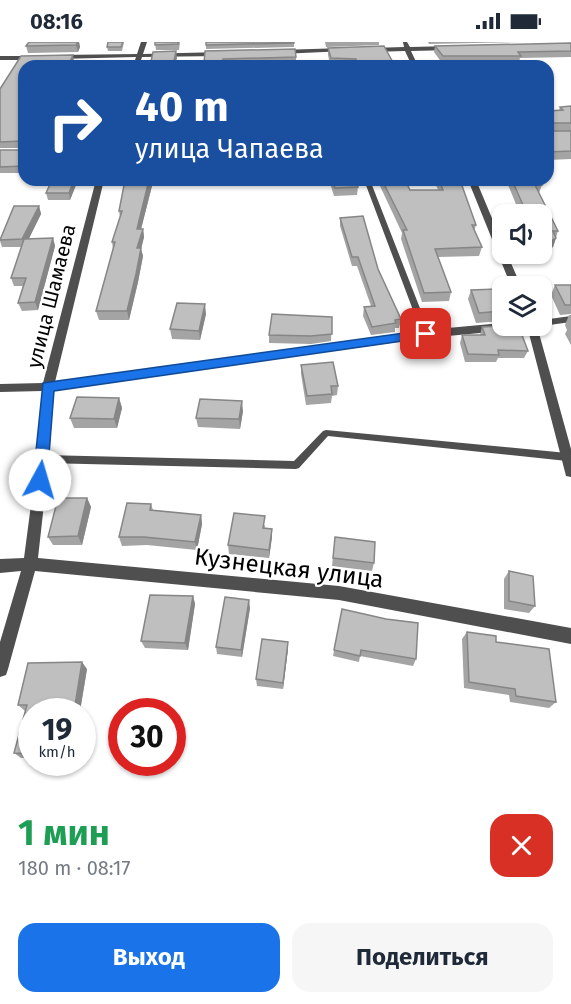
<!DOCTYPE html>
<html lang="ru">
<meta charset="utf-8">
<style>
:root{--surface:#fff;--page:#f6f6f7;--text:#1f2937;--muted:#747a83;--accent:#1a73e8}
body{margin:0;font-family:"Fira Sans",sans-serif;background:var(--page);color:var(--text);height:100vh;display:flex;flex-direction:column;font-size:22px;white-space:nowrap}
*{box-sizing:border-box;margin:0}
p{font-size:20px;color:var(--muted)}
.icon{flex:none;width:33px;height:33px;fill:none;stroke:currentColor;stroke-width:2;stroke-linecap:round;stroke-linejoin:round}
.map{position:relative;height:752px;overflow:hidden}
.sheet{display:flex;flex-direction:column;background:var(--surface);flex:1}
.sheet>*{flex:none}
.banner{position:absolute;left:18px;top:18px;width:536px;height:126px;border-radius:18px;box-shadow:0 2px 4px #0004;background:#1a4fa0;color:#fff;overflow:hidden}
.buttons{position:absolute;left:492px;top:162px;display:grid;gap:12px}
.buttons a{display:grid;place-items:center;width:60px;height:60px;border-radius:12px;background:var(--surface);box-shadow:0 2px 4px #0004;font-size:30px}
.speed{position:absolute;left:18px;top:656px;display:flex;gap:12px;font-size:30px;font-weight:700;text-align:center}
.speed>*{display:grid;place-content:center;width:78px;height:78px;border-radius:50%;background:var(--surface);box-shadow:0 2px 4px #0004;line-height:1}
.speed small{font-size:15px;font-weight:400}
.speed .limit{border:9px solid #d22;background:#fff;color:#111}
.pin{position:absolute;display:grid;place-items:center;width:51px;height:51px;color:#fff;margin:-26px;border-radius:12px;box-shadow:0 3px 9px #0006}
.me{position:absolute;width:66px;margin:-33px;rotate:6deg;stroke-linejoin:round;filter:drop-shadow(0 0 4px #0008)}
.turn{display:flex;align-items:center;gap:21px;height:126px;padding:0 18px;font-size:27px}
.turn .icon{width:78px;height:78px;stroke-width:2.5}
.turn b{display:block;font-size:42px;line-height:51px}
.round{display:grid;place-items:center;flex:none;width:63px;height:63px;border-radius:18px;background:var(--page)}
.overview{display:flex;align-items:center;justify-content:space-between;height:102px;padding:0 18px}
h1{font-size:36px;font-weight:700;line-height:45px;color:#1e9e55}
.cta{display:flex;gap:12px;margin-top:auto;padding:12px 18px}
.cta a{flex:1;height:69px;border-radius:18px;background:var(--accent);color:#fff;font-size:24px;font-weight:700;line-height:69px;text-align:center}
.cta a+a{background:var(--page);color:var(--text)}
.status{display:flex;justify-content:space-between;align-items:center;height:42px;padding:0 30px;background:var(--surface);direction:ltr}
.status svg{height:16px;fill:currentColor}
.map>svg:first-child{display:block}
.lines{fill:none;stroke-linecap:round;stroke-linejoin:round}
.lane{fill:#4f4f4f;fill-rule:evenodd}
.street{fill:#4f4f4f;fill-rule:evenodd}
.wall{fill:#a4a4a4}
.shaded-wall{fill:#868686}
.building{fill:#bfbfbf;stroke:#868686;stroke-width:1.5}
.route{fill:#1a73e8;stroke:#114b97;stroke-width:1.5}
.labels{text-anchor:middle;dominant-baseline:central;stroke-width:4.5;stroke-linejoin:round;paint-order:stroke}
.street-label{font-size:20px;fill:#000;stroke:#fff}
.near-street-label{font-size:24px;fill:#000;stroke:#fff}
</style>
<div class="status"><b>08:16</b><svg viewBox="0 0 49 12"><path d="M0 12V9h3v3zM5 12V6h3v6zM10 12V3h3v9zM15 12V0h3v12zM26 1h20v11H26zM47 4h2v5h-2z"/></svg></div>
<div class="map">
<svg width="571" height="752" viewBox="0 0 571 752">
<rect width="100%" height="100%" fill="#fff"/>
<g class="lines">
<!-- lane -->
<path class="lane" d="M364,138H370L430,292L429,294H423L422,292Z
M326,388L567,411L570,413L571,416L567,419L328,394L299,426L296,427L43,421L40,419L39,417L40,415L43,413L294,419L323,389Z"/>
<!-- street -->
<path class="street" d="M141,0H147L143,12L221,10L224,12L221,14L142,15L139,24H133L136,15L58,17L55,15L58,13L137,12Z
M403,0H407L410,5L452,4L455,6L452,8L411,9L418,24H412L405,9L370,10L367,8L370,6L404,5Z
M344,6L346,9L280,12L277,10L280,8Z
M0,14H35L38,16L35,18H0Z
M96,138H104L55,340L426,288L502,281V284H518L513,288L426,296L54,348L49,417L38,516L339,544L571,586V602L339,558L35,529L8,627L6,633L0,635V600L21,529L0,531V517L24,516L37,417L42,349L0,350V342L43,341Z
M468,138H476L502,200V212H507L521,244H511Z
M571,274V280L542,284H538H542V278Z
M527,284H537L571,407V435L566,434L565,430Z"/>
</g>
<!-- wall -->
<path class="wall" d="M79,0L80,5L78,10L28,11L26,4Z
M124,0L122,9H108L107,5Z
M155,0H180L179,8H156Z
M206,0L294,1V5L206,7Z
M325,0H379V3L326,5Z
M428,0H521L429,2Z
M571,1V15L520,16L519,20L442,21L434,10L435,4Z
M328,6L395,24L330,23L328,13Z
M205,9L296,15V23L204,24Z
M21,14L74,19L72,24H24V131H0V108H22L24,106H0V47Z
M571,64V117L548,118V69L559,68L560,65Z
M78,138L70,158H48L46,151Z
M125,138H158V140H153L141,187H143L144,195L141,207L143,214L138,240L129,278H99L96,269L113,207L112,200L120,175L119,169Z
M329,138H355L358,145L357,153L334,154Z
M381,138H405L410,148H438L434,138H460L476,183L474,190L482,205L479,214L438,215L451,250L449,259L422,260L401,197L402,191L380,144Z
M506,138H540L542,143L539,151L558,189L553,205L537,215L536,212H542V172H520Z
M39,164L41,172L28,197L53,196L55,204L38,268L22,269L18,261L23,244H14L11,236L22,205H2L0,199V196Z
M340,176L378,227L401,277L399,286H395V290L371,293L363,274L364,265L371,264L357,224H352L340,184Z
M555,243H571V272L560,273L551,253Z
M471,248L502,260V279L476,281L468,257Z
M206,272L200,298L172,297L170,287Z
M569,273H571V303L565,292L567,288L565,283Z
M332,275L331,299L311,302L269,301V293Z
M482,285L513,293L528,309L524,316H498L496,320H465L460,301L462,293H480Z
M301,323L338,344L337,353L332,354L331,361L306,363L301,332Z
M119,356L122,366L117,386H74L70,376Z
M243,369L240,387L198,385L196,376Z
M87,456L91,465L82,503H53L48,495Z
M151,462L153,468L201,473L202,482L197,508L147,503L122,504L119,495Z
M265,483V486L272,495L269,516L229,512L228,503Z
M335,495L374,521L372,529L332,524Z
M509,529L535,564L529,571L504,567V537Z
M193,554L195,562L188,608L145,606L141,599Z
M250,566L242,615L217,612L216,605Z
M342,567L416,617L413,624L360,614L359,620L333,614Z
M467,590L496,600L556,660L549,666L510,660L509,653L464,646L462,597Z
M288,607L283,647L257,644L256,637Z
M87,627L80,669H32V716H21L14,711L25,669L18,663Z"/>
<!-- shaded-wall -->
<path class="shaded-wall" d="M78,0H79L80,5L78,10L76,3Z
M176,9L177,16L175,24H173Z
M73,13L74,19L72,24H68Z
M74,138H78L70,158L69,151Z
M149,138H152L153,140L139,195L137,187Z
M39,164L41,172L25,205L22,197Z
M143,187L144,195L141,207L143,214L138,240L129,278L127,269L137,206Z
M53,196L55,204L38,268L35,260Z
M556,196L553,205L537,215L539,212H542V205Z
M205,262L206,272L200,298L199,289Z
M119,356L122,366L117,386L114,377Z
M242,359L243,369L240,387L239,377Z
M87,456L91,465L82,503L78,494Z
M201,473L202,482L197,508L195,500Z
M272,487V495L269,516V508Z
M193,554L195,562L188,608L185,601Z
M249,558L250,566L242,615L241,608Z
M288,600V607L283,647V641Z
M82,620L87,627L80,669H74Z"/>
<!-- building -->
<path class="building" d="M29,0H78L76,3L26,4Z
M108,0H123L121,5H107Z
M155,0H178V2L155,3Z
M206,0H294V1L206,3Z
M571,1V9L518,10L521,14H443L435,4Z
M384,4L395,24H372L370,19H356V17L331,16L328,6Z
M295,7L296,15L223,17L222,22H204L205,9Z
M176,9L173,24H150L153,10Z
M73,13L68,24H24V78L22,83H24V105L22,99L0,100V47L21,14Z
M571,64V81H549L551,89H571V109L548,110V69L563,68L560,65Z
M24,106V124L0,125V108H22Z
M52,138H74L69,151H46Z
M125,138H149L137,187H143L137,206H141L136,232L127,269H96L115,200H112L122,169H119Z
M332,138H355L358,145L335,146Z
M382,138H405L410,148H443L439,138H460L476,183H472L482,205L435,207L451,250L424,251L403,188H407Z
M512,138H540L542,143H535L558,189H553L556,196L542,205V172H527Z
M14,164H39L22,197L0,198Z
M363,174L378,227L401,277L395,278L396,281L372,285L364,265L375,264L358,215H352L340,176Z
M53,196L35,260L18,261L26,236H11L24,197Z
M555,243H571V263H565Z
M497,247L502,260V269L479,271L471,248Z
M177,261L205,262L199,289L170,287Z
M272,272L332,275V292L311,294L269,293Z
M503,284H510L513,293H522L528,309L498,308L499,313L468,312L462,293H485L482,285Z
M333,320L338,344H331L332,352L307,354L301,323Z
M77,355L119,356L114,377L70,376Z
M200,357L242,359L239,377L196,376Z
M58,456H87L78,494L48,495Z
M127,461L151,462L150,468L201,473L195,500L144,495H119Z
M234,471L265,474L263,486L272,487L269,508L228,503Z
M335,495L375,500L374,521L333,516Z
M509,529L533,534L535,564L509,559Z
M150,553L193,554L185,601L141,599Z
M225,555L249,558L241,608L216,605Z
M342,567L386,577L418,581L416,617L361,608L360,614L334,608Z
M467,590L496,594V600L549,607L556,660L516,654L515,647L469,640Z
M262,597L288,600L283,641L256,637Z
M82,620L74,669H32V712L14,711L27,663H18L28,621Z"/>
<!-- route -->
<path class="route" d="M426,288L430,289V295L54,349L47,438L45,442L40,444L35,442L33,438L43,341Z"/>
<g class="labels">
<!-- street labels -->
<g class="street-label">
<text transform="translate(51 254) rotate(-76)">улица Шамаева</text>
</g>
<!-- near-street labels -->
<g class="near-street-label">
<text transform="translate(289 526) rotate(7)">Кузнецкая улица</text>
</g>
</g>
</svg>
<div class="buttons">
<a><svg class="icon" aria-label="sound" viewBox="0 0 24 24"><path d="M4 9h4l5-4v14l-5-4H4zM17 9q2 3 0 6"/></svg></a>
<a><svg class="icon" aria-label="layers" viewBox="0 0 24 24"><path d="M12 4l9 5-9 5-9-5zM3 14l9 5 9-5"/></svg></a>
</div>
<div class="speed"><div>19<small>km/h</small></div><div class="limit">30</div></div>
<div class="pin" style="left:426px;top:292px;background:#d93025"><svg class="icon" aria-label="arrive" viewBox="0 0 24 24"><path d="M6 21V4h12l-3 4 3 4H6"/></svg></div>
<svg class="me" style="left:40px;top:438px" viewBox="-20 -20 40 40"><circle r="19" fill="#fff"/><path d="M0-13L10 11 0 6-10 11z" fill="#1a73e8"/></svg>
<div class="banner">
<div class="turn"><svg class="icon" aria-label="right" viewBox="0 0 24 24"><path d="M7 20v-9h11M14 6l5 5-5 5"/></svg><div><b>40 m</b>улица Чапаева</div></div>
</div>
</div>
<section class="sheet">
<div class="overview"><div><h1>1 мин</h1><p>180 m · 08:17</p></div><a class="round" style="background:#d93025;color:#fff"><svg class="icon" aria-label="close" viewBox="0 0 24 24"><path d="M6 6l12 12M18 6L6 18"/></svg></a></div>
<div class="cta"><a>Выход</a><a>Поделиться</a></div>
</section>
